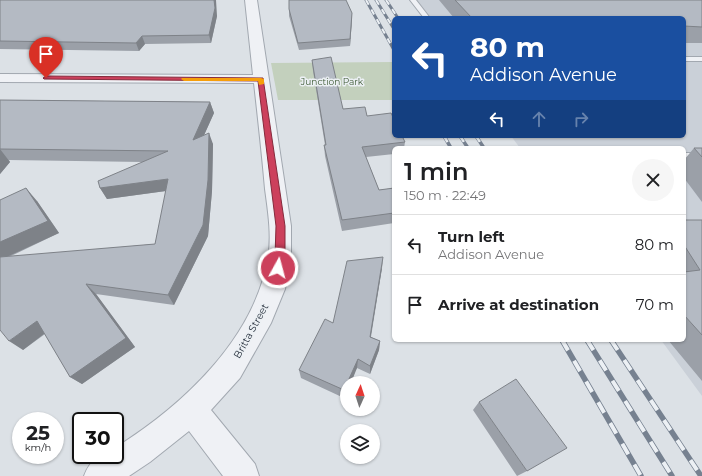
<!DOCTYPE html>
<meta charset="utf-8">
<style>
:root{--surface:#fff;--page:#f6f6f6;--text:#202124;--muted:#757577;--line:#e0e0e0}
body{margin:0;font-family:Montserrat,sans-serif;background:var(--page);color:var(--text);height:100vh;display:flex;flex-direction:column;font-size:15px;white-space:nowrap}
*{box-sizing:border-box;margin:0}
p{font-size:13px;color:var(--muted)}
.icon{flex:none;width:22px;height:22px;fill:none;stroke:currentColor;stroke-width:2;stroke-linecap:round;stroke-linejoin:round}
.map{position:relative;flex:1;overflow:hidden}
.drawer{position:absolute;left:392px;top:146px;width:294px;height:196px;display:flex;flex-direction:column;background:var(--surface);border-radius:6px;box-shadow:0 1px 3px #0004}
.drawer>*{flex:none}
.top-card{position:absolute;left:392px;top:16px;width:294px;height:122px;border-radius:6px;box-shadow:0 1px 3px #0004;background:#1a4fa0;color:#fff;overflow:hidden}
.needle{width:26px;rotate:3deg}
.buttons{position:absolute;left:340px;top:376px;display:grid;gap:8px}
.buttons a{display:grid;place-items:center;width:40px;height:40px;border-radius:50%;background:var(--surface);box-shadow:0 1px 3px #0004;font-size:20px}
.speed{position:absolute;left:12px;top:412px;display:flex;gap:8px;font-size:20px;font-weight:700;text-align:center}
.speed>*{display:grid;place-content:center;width:52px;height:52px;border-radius:50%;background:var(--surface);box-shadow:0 1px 3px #0004;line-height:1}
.speed small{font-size:10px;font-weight:400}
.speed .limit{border:2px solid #111;border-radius:6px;background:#fff;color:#111}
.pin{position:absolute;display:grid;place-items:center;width:34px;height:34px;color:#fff;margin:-41px -17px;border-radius:50% 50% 50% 0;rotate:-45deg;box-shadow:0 0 4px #0007}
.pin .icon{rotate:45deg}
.me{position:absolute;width:44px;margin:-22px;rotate:7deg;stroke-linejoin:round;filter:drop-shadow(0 0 3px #0008)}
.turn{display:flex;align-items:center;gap:14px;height:84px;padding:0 12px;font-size:18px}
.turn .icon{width:52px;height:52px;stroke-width:2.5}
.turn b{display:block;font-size:28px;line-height:34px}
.lanes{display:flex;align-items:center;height:38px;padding:0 12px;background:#0003;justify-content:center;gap:20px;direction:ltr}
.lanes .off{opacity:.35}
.round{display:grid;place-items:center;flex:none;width:42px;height:42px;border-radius:21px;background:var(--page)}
.summary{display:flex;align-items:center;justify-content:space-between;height:68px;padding:0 12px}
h1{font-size:24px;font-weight:600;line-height:30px}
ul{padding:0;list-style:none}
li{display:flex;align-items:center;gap:12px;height:60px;padding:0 12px;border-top:1px solid var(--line)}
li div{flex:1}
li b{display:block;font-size:15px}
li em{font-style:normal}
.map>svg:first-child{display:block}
.built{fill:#cad0d8}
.green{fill:#c3d0bd}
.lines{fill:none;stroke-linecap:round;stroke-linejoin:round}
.service-casing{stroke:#a2a8b0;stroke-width:2}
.minor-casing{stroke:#a2a8b0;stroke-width:2}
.service{fill:#eff1f5;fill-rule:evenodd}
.minor{fill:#eff1f5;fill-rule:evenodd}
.rail-far2-casing{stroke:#768190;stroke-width:3}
.rail-far1-casing{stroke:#768190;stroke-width:3.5}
.rail-casing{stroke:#768190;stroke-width:5.5}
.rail-far2{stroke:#ecf0f4;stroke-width:2;stroke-dasharray:5.5;stroke-linecap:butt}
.rail-far1{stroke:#ecf0f4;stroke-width:2.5;stroke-dasharray:7;stroke-linecap:butt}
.rail{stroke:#ecf0f4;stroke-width:4;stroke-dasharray:12;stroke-linecap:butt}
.wall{fill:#9ba0a8}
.shaded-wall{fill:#7e8288}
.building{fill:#b4bac3;stroke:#7e8288}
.route{fill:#cc405c;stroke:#852a3c}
.slow{fill:#f59e0b}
.labels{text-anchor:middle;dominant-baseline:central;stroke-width:3;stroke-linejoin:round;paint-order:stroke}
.far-park-label{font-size:9px;fill:#3c5834;stroke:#ecf0f4}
.street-label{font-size:10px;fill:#262f3c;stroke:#ecf0f4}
</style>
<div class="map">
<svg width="702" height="476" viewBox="0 0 702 476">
<rect width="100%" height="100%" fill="#dce1e6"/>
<!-- built -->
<path class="built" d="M409,0H702V396L661,340H684V148H520L511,136H684V18H423Z"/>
<!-- green -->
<path class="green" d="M393,62L394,100H278L271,63Z"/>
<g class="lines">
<defs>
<path id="service" d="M410,0H416L430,18H424Z
M684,57H702V61H684Z
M684,153H702V159H684Z"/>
<path id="minor" d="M245,0H257L291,226V257L285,289L271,323L240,378L211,410L255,464L259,476H223L189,431L150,462L129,476H84C90,460 98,455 115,455V448C182,406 254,340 268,258C272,236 268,211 265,189C262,154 258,119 254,83L0,82V74L253,75Z"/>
</defs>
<!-- service casing -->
<use href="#service" class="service-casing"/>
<!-- minor casing -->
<use href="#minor" class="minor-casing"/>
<!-- service -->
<use href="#service" class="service"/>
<!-- minor -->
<use href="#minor" class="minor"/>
<defs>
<path id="rail-far2" d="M366,0L394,50
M376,0L394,29
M386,0L398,18"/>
<path id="rail-far1" d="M444,136L451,148
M460,136L468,148
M476,136L484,148"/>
<path id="rail" d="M562,340L641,476
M587,340L672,476
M611,340L701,476"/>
</defs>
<!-- rail-far2 casing -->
<use href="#rail-far2" class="rail-far2-casing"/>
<!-- rail-far1 casing -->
<use href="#rail-far1" class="rail-far1-casing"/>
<!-- rail casing -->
<use href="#rail" class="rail-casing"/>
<!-- rail-far2 -->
<use href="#rail-far2" class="rail-far2"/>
<!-- rail-far1 -->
<use href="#rail-far1" class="rail-far1"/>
<!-- rail -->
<use href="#rail" class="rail"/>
</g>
<!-- wall -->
<path class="wall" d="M0,0L217,16L211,43L145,44L139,51L0,49Z
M439,0H702V43H684V18H454Z
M289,9L352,13L350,46L299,50L289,16Z
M312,60L343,109L367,116L405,142L404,148H394V154L366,157L379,190L394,188V223L342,231L325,156L324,145H325L313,71Z
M0,100L210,102L214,113L204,135L213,144L212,191L208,236L174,305L96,294L135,347L82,384L70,377L45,334L23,350L0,200L37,201L59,233L9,257L155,244L166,191L107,199L100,188L143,162L9,160L10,162L0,174Z
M694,148H702V202L684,178V160Z
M684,220H702V381L668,340H684Z
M382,268L371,337L380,341L379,350L370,374L357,368L347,383V392L344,398L301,378L299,370L333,323Z
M479,402L527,471L517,476L473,410Z"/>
<!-- shaded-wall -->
<path class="shaded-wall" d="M214,0H216L217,16L211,43L209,35Z
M352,13V20L350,46V39Z
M142,36L145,44L139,51L136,43Z
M210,102L214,113L197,151L193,140Z
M209,133L213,144L212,191L208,236L174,305L168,295Z
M0,149L10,162L0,174Z
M168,179L173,190L107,199L100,188Z
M26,188L37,201L59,233L0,260V242Z
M383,257L382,268L369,346L370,337Z
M86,284L96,294L135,347L82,384L70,377Z
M37,321L49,330L23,350L9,341Z
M380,341L379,350L370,374V366Z
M358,359L357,368L351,383H347Z
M347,383V392L344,398V390Z"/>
<!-- building -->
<path class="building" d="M0,0H214L215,8L209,35L142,36L136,43L0,41Z
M289,0H346L352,13L350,39L298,43L289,9Z
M455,0H702V27L684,26V18H472Z
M331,57L343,109L365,107L367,116L391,113L394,119V136H402L405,142L362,147L379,190L394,188V213L342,220L324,145H326L312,60Z
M0,100L210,102L193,140L209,133L208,180L203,225L168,295L86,284L126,338L70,377L37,321L9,341L0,330V257L155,244L168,179L100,188L98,181L168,151L0,149Z
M694,148H702V157Z
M26,188L48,221L0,242V200Z
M684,220H702V335L684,315V272L700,270L684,245Z
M383,257L370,337L380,341L370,366L358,359L344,390L299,370L325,319L333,323L347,261Z
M516,379L567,448L527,471L479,402Z"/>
<!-- route -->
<path class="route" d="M46,76L263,78L285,226V257L281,271H274L273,268L275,257L276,226L258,81L44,79L43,78Z"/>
<!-- slow -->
<path class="slow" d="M182,78H261L264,79V84L259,85L258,81H184L181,79Z"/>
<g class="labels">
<!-- far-park labels -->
<g class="far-park-label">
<text x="332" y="81">Junction Park</text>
</g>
<!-- street labels -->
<g class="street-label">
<text transform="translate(251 331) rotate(-61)">Britta Street</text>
</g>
</g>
</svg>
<div class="buttons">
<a><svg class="needle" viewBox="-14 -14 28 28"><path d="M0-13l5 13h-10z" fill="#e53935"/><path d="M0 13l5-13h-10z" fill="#757577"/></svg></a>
<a><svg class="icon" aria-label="layers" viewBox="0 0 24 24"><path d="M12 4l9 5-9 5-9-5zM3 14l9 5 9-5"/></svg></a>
</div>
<div class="speed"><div>25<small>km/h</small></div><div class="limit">30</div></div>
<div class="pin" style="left:46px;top:78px;background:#d93025"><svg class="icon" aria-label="arrive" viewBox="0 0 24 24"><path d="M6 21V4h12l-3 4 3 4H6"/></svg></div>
<svg class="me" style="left:278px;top:268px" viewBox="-20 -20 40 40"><circle r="17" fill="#cc405c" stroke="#fff" stroke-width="3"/><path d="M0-11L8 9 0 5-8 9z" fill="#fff"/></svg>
<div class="top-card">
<div class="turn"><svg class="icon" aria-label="left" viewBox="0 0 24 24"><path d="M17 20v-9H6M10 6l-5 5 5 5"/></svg><div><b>80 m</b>Addison Avenue</div></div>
<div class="lanes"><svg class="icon" aria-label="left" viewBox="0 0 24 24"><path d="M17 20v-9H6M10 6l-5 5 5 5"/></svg><svg class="icon off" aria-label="ahead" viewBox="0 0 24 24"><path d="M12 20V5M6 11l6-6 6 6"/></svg><svg class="icon off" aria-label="right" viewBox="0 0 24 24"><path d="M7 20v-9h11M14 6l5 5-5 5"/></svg></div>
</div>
<section class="drawer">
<div class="summary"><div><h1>1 min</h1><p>150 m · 22:49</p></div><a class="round"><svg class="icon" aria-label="close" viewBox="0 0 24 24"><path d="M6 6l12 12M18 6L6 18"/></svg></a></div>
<ul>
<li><svg class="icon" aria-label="left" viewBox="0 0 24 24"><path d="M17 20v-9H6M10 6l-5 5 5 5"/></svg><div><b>Turn left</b><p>Addison Avenue</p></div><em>80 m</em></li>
<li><svg class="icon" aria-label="arrive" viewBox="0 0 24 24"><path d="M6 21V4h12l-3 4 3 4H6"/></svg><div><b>Arrive at destination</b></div><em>70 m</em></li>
</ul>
</section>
</div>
